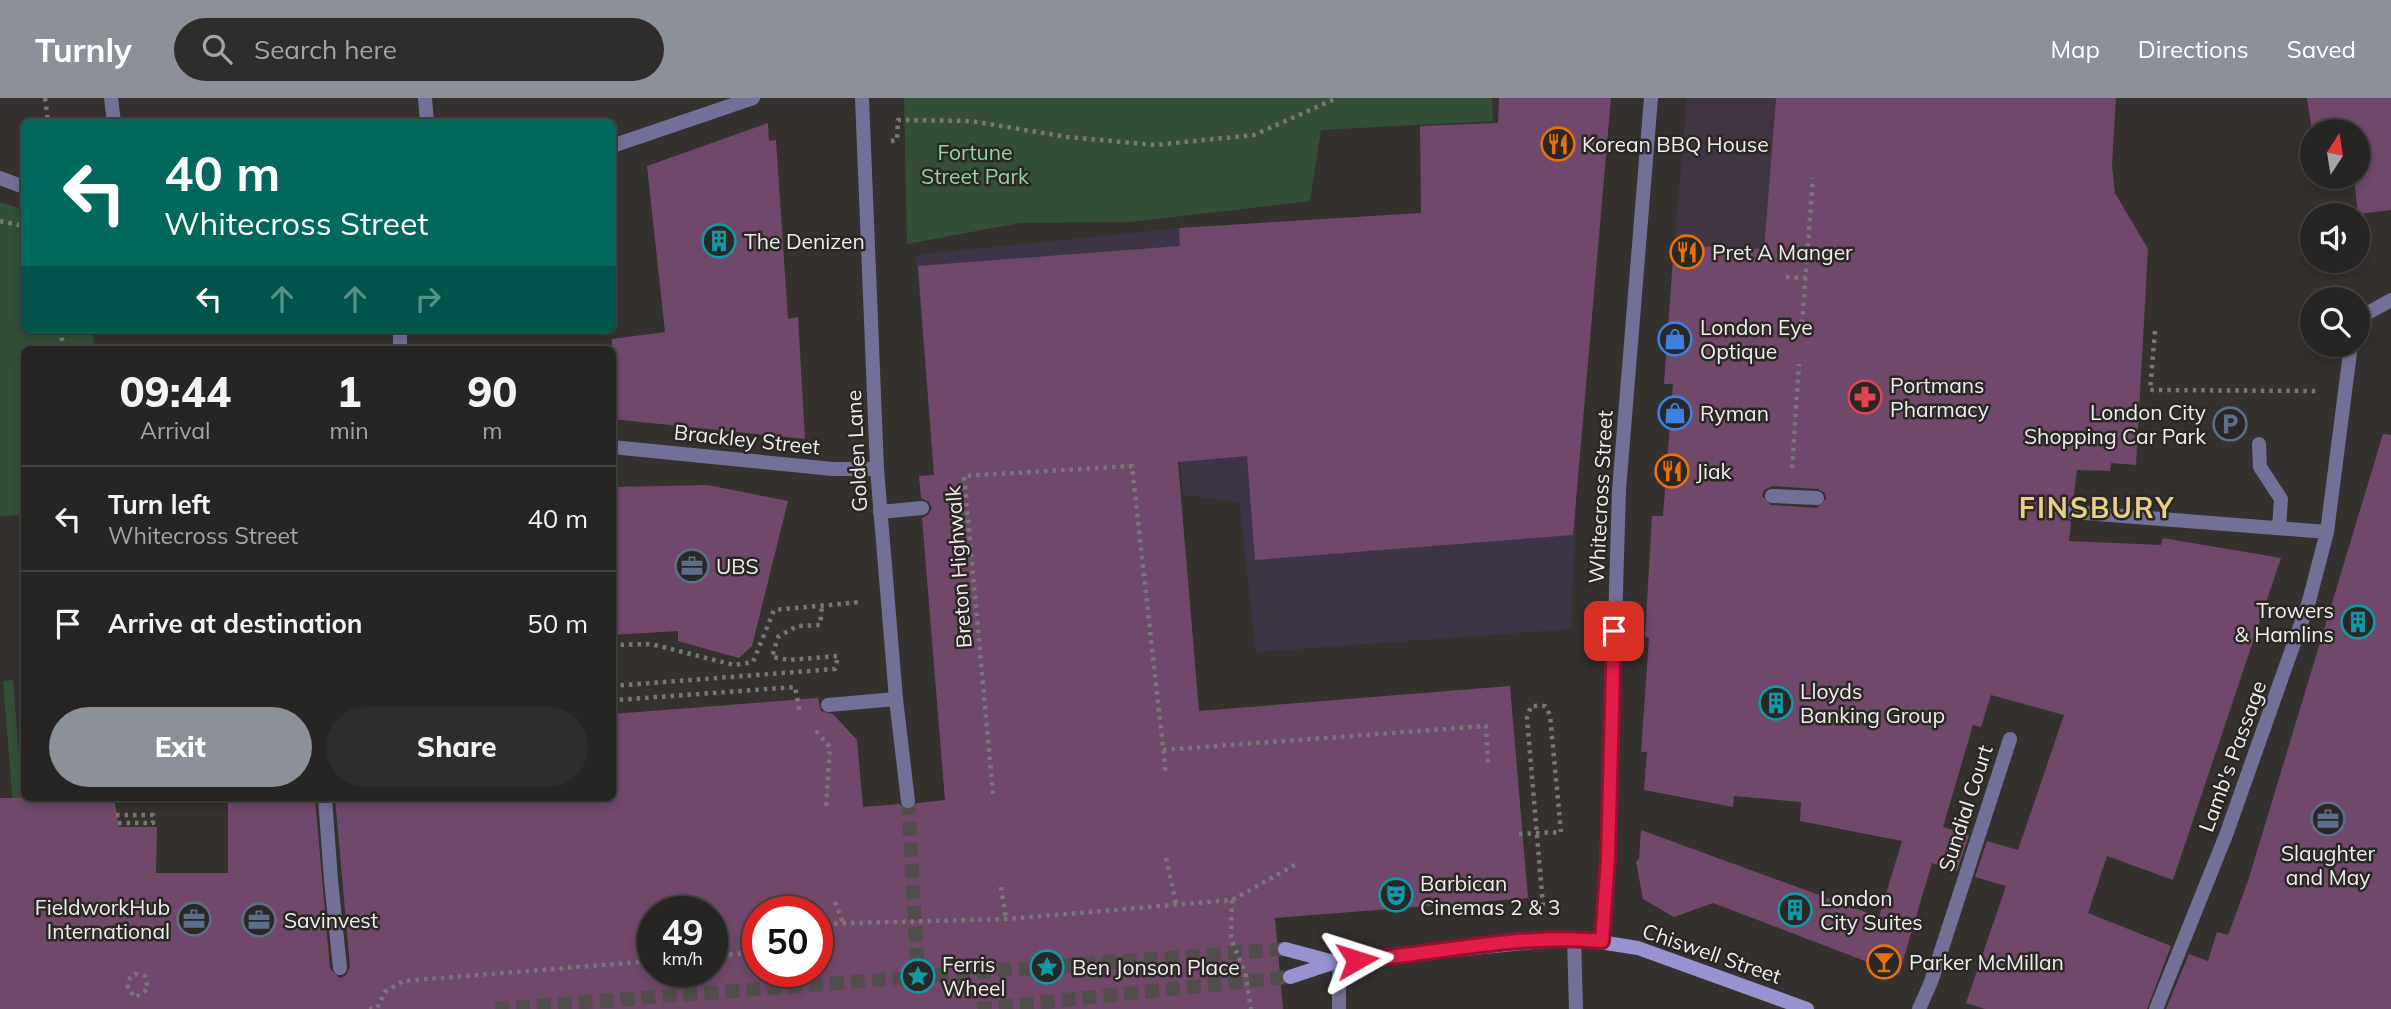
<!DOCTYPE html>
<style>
:root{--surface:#272523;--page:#2f2d2b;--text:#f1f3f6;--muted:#a4a5a6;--line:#434241;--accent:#8c9099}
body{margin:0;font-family:Mulish,sans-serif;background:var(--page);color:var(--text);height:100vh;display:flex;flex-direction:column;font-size:26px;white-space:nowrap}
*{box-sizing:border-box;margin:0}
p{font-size:23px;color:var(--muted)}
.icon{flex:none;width:38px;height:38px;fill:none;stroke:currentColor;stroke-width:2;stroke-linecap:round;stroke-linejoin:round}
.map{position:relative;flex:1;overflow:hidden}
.side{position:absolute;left:21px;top:248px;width:595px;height:455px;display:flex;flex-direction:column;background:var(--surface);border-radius:10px;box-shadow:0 4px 10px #0003,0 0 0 2px var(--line)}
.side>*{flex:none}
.banner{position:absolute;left:21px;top:21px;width:595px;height:214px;border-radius:10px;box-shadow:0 4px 10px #0003,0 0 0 2px var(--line);background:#00695c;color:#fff;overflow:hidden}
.needle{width:46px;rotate:12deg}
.fabs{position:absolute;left:2300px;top:21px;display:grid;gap:14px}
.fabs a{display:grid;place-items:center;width:70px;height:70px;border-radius:50%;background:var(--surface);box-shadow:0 4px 10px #0003,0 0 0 2px var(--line);font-size:35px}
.speed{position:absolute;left:637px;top:798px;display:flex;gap:14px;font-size:35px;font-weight:700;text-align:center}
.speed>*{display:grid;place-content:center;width:91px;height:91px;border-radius:50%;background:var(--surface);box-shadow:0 4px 10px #0003,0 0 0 2px var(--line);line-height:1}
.speed small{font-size:18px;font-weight:400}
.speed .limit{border:10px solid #d22;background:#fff;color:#111}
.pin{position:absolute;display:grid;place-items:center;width:60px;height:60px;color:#fff;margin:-30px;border-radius:14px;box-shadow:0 4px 10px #0006}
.me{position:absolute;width:77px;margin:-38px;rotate:84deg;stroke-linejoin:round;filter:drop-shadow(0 0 5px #0008)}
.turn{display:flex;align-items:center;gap:24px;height:147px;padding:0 28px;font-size:32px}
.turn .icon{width:91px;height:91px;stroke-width:2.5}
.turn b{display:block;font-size:49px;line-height:60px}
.lanes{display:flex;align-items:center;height:66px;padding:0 28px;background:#0003;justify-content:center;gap:35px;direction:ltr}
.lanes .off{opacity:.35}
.eta{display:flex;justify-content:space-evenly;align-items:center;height:119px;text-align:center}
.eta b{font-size:42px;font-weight:800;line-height:49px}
.action{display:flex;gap:14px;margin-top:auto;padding:14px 28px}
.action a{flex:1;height:80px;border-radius:42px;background:var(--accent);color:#fff;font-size:28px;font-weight:800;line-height:80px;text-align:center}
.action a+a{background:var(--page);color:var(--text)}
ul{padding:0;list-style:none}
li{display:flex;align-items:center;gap:21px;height:105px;padding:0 28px;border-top:2px solid var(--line)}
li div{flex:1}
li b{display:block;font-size:26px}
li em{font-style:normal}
header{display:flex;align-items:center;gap:42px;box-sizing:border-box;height:98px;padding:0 35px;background:var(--accent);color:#fff}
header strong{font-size:33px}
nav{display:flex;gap:38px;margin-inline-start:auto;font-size:24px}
.search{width:490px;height:63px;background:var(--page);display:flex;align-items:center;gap:18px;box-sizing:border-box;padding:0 24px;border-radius:38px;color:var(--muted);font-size:26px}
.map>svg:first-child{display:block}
.commercial{fill:#413443}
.education{fill:#3d3546}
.green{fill:#334f38}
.building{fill:#70486a;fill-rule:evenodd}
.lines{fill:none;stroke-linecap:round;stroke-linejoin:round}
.tertiary-tunnel{stroke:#504d4c;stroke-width:14;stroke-dasharray:14 7;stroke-linecap:butt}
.secondary-tunnel{stroke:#504d4c;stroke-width:14;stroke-dasharray:14 7;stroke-linecap:butt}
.path{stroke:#797775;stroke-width:4.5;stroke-dasharray:3.5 5;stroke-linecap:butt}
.service{stroke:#737097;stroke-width:14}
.minor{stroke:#737097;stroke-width:14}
.tertiary{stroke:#737097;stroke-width:14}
.secondary{stroke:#9892d1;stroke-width:14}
.path-bridge{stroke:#797775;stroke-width:4.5;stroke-dasharray:3.5 5;stroke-linecap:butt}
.route-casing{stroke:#92132f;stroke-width:18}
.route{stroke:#e11d48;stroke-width:12}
.labels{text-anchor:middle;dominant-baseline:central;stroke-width:5;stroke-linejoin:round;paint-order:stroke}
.poi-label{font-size:21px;fill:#f0eeed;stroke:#2a2725;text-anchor:start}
.park-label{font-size:21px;fill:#93d7a0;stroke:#2a2725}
.street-label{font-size:21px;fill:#f0eeed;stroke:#2a2725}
.district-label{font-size:28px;font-weight:bold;letter-spacing:2px;fill:#e9d083;stroke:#2a2725}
</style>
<header>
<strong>Turnly</strong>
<div class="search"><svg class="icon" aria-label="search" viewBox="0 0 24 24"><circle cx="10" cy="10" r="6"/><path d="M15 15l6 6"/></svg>Search here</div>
<nav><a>Map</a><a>Directions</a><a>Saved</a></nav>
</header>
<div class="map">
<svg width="2391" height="911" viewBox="0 0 2391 911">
<rect width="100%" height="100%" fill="#34312f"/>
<!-- commercial -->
<path class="commercial" d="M1687,0H1776L1764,151L1674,147Z"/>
<!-- education -->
<path class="education" d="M1509,109L1578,358L1571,531L1256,554L1239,404L1183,397L1179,355L934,374L916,157L1179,130Z"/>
<!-- green -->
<path class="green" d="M904,0H1492L1493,23L1321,32L1310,103L1131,124L1019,125L907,146Z
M0,104L24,112V231H92L95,252H24V417L0,418Z
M13,582L31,806L21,807L3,583Z"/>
<!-- building -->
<path class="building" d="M1499,0H1611L1573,437L1255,462L1247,358L1178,364L1199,613L1510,588L1528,800L1275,820L1283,911H0V700H114L119,729H157L156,775H228V702L315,700L330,871L340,880L346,877L350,869L335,700H612V616L818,600L821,613L833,616L857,642L863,709L899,706L908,713L917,705L945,702L922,420L928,417L932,410L929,404L921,400L919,378L934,377L918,168L1180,148L1179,130L1421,115L1420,28L1498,25ZM653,814H712V873H653ZM758,814H817V873H758Z
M1776,0H2116L2112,68L2115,95L2148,151L2136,367L2111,365L2110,373L2077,372L2073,404L2067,406L2063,413L2064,419L2071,424L2069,443L2161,447L2163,440L2281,460L2173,782L2107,758L2088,815L2171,848L2147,911H1985L1966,905L2006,788L1975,779L1987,743L2018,752L2064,617L1991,597L1981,629L1973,627L1943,729L1969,737L1957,773L1932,765L1899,876L1713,805L1674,819L1643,801L1636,764L1639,761L1641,732L1879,819L1902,743L1800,723L1801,704L1734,698L1733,709L1644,692L1647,654H1641L1649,540L1645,539L1652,418H1663L1673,286H1664L1674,147L1764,151ZM1772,388L1818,391L1825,395L1826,401L1817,410L1771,407L1762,398L1764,392Z
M2307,0H2391V112L2358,116L2354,79H2357V33H2312Z
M768,25L769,43L776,42L788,221L798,219L805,341L612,321V241L665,234L647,68Z
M2383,336L2391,337V911H2166L2189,856L2208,863L2217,834L2228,837L2248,783Z
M708,387L788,403L752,548L739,560L678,543V533L612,537V389Z"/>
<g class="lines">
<!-- tertiary-tunnel -->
<path class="tertiary-tunnel" d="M908,703L918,879"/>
<!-- secondary-tunnel -->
<path class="secondary-tunnel" d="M495,911L1285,851
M978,911L1290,879"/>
<!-- path -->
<path class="path" d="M45,0L48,24
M891,43L897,42L898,22H903L971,23L1067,39L1155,47L1254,37L1337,0
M0,123L24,128
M1786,179L1806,180
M1802,225L1813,80
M61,231L63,252
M2155,233L2150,292L2317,293
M1792,370L1799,266
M612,547L651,546L734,567L753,564L774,512L861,504
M612,588L835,571L838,558L789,562L772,559L778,539L797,528L820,527L822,508
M612,599L617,602L795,589L800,616
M816,633L830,649L826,711
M1163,652L1486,628L1488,665
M993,696L964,378L1132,368L1166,677
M116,717H153V725H116
M1166,760L1176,805
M1001,789L1006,821
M1232,802L1231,841L1245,874L1251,911
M835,804L843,825
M1543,808L1527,620L1531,608H1545L1550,617L1561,734
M1489,812L1490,820
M817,826L1006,821L1232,802L1298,765
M712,858L758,854
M133,897L128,890V882L135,876L145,878L148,891L133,901
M369,911L377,910L385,894L403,883L653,863"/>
<!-- service -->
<path class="service" d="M111,0L114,24
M425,0L427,24
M2259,346L2260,369L2281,401L2279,430
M1772,398L1817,400
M880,414L922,410
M2072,414L2327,434
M828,607L896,601
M331,782L340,870
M1339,864V911"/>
<!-- minor -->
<path class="minor" d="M612,48L753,0
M0,80L24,89
M2357,221L2391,202
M400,231V252
M612,349L833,371H877
M325,700L331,782
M1574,840L1576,911
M1602,843L1608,760L1619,392L1651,0
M1919,911L1931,884L2010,641
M2156,911L2226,737L2309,503L2327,434L2351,247"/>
<!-- tertiary -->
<path class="tertiary" d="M862,0L877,371L896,601L908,703"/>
<!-- secondary -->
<path class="secondary" d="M1285,851L1334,864
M1290,879L1335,864L1574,840L1638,850L1807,911"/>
<!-- path-bridge -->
<path class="path-bridge" d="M1519,736L1561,734"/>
</g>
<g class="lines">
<defs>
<path id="route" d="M1357,862C1438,856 1520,835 1602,843L1608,760L1614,533"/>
</defs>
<!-- route casing -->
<use href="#route" class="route-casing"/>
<!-- route -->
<use href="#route" class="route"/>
</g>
<!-- icons -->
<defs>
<symbol id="restaurant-ring" viewBox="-11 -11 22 22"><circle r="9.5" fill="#2a2725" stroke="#e8710a" stroke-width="1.5"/><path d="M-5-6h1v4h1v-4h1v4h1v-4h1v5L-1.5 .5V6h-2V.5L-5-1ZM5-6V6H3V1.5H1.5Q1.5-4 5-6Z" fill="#e8710a"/></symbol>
<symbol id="building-ring" viewBox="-11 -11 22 22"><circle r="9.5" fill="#2a2725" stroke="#0f9aa8" stroke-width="1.5"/><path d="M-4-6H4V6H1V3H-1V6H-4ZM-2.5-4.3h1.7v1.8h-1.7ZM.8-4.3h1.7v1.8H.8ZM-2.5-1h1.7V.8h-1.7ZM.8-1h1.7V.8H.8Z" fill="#0f9aa8"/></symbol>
<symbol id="shop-ring" viewBox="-11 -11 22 22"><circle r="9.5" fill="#2a2725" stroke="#3f7fe0" stroke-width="1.5"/><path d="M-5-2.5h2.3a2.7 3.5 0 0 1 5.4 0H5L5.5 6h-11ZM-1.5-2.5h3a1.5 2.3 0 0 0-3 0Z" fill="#3f7fe0"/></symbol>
<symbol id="pharmacy-ring" viewBox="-11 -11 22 22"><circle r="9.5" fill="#2a2725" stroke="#e0444e" stroke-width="1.5"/><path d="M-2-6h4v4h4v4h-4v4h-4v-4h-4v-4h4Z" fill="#e0444e"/></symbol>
<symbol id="parking-ring" viewBox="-11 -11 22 22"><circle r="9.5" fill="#2a2725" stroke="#5c6f8a" stroke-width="1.5"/><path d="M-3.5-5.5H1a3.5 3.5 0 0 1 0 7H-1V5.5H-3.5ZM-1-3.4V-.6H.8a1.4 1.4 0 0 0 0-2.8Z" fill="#5c6f8a"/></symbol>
<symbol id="office-ring" viewBox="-11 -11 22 22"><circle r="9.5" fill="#2a2725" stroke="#5c6f8a" stroke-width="1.5"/><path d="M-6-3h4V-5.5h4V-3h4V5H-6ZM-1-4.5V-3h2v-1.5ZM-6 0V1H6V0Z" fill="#5c6f8a"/></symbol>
<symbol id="theatre-ring" viewBox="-11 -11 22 22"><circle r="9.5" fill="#2a2725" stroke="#0f9aa8" stroke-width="1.5"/><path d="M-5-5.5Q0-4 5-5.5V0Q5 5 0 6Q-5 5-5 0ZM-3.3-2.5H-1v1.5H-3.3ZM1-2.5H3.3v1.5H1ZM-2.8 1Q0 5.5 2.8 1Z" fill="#0f9aa8"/></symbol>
<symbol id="bar-ring" viewBox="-11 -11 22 22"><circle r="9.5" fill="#2a2725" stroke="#e8710a" stroke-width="1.5"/><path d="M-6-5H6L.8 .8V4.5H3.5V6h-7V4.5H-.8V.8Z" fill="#e8710a"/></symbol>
<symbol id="sight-ring" viewBox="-11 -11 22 22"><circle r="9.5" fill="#2a2725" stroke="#0f9aa8" stroke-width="1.5"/><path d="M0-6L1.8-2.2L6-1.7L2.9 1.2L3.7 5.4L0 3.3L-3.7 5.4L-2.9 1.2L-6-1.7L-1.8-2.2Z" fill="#0f9aa8"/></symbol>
</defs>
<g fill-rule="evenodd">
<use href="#restaurant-ring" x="1539" y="27" width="38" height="38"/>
<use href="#building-ring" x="700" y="124" width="38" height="38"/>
<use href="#restaurant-ring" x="1668" y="135" width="38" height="38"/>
<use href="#shop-ring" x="1656" y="222" width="38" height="38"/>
<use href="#pharmacy-ring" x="1846" y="280" width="38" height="38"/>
<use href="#shop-ring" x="1656" y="296" width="38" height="38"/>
<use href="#parking-ring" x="2211" y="307" width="38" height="38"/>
<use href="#restaurant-ring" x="1653" y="354" width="38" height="38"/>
<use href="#office-ring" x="673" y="449" width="38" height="38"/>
<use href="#building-ring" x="2339" y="505" width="38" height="38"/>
<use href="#building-ring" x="1757" y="586" width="38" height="38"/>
<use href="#office-ring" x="2309" y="702" width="38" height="38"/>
<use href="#theatre-ring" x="1377" y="778" width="38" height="38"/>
<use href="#building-ring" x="1776" y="793" width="38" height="38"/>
<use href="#office-ring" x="175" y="802" width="38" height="38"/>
<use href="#office-ring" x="240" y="803" width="38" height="38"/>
<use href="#bar-ring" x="1865" y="845" width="38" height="38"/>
<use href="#sight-ring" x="1028" y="850" width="38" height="38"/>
<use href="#sight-ring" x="899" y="859" width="38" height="38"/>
</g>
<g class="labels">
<!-- poi labels -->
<g class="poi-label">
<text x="1582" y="46">Korean BBQ House</text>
<text x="744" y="143">The Denizen</text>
<text x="1712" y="154">Pret A Manger</text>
<text x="1700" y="229">London Eye<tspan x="1700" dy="24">Optique</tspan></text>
<text x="1890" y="287">Portmans<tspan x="1890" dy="24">Pharmacy</tspan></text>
<text x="2206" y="314" text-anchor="end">London City<tspan x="2206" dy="24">Shopping Car Park</tspan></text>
<text x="1700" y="315">Ryman</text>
<text x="1696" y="373">Jiak</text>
<text x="716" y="468">UBS</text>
<text x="2334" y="512" text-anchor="end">Trowers<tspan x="2334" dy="24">&amp; Hamlins</tspan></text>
<text x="1800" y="593">Lloyds<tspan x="1800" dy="24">Banking Group</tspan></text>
<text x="2328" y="755" text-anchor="middle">Slaughter<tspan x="2328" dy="24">and May</tspan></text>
<text x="1420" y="785">Barbican<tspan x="1420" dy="24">Cinemas 2 &amp; 3</tspan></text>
<text x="1820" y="800">London<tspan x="1820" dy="24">City Suites</tspan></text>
<text x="170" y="809" text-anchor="end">FieldworkHub<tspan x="170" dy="24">International</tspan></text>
<text x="284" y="822">Savinvest</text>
<text x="1909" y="864">Parker McMillan</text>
<text x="942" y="866">Ferris<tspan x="942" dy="24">Wheel</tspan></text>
<text x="1072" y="869">Ben Jonson Place</text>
</g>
<!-- park labels -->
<g class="park-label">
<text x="975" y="54">Fortune<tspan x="975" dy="24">Street Park</tspan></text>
</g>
<!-- street labels -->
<g class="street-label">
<text transform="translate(747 341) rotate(6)">Brackley Street</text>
<text transform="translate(856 353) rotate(-93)">Golden Lane</text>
<text transform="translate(1600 399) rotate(-87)">Whitecross Street</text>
<text transform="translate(958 469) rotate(-94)">Breton Highwalk</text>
<text transform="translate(2232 658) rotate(-70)">Lamb's Passage</text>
<text transform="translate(1965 710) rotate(-72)">Sundial Court</text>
<text transform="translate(1712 855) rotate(19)">Chiswell Street</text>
</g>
<!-- district labels -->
<g class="district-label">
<text x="2097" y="409">FINSBURY</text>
</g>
</g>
</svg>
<div class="fabs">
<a><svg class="needle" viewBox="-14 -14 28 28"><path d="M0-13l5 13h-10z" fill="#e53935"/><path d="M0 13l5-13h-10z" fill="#a4a5a6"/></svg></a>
<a><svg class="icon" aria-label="sound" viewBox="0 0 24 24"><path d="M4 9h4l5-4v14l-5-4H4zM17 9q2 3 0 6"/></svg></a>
<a><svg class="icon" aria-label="search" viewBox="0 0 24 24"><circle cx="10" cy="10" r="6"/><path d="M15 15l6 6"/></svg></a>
</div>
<div class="speed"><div>49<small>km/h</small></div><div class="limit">50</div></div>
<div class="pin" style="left:1614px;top:533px;background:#d93025"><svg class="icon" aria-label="arrive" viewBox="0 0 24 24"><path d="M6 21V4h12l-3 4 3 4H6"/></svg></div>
<svg class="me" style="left:1357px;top:862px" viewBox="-20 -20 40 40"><path d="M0-17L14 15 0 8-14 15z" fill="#e11d48" stroke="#fff" stroke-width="4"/></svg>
<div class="banner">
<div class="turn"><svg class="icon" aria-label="left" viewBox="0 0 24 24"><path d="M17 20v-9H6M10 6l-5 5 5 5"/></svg><div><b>40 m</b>Whitecross Street</div></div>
<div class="lanes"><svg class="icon" aria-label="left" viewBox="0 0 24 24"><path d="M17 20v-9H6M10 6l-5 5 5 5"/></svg><svg class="icon off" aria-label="ahead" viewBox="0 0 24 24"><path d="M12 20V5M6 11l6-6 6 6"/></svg><svg class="icon off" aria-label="ahead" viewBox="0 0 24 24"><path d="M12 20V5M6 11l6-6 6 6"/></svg><svg class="icon off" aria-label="right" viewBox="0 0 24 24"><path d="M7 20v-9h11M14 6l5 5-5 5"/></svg></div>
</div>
<section class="side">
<div class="eta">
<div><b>09:44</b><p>Arrival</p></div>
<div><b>1</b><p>min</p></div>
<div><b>90</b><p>m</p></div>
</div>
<ul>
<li><svg class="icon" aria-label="left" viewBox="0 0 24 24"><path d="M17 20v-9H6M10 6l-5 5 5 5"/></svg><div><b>Turn left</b><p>Whitecross Street</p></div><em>40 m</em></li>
<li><svg class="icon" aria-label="arrive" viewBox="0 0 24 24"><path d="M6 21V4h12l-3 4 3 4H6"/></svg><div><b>Arrive at destination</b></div><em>50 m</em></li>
</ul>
<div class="action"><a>Exit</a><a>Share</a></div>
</section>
</div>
